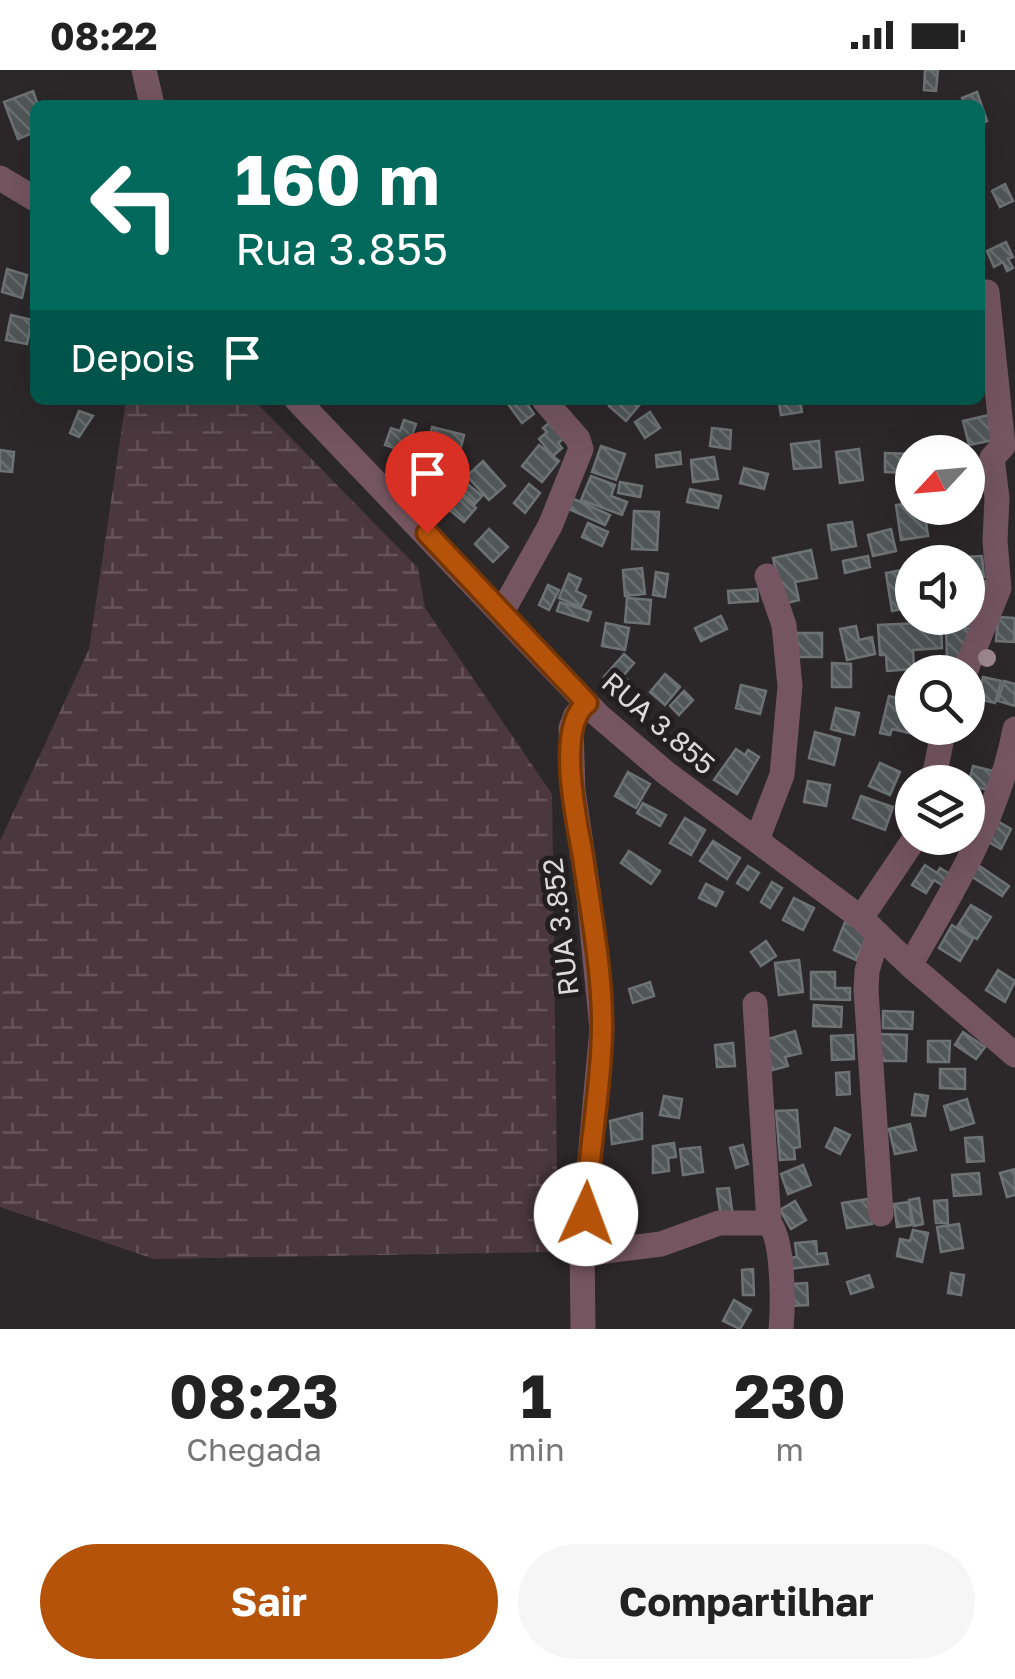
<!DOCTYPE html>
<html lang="pt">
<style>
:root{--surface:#fff;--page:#f6f6f6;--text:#222;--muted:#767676;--accent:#b45309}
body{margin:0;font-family:"Golos Text",sans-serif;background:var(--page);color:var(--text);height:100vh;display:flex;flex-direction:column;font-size:38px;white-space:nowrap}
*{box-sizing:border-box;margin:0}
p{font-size:32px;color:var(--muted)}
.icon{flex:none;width:55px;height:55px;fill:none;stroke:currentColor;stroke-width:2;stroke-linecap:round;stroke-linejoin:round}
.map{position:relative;height:1259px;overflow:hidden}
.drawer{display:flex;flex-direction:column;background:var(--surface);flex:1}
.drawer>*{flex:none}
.top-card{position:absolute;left:30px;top:30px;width:955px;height:305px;border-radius:15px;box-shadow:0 10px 40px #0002;background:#00695c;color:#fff;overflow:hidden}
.needle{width:65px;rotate:244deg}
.controls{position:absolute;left:895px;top:365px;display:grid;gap:20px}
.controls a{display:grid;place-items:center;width:90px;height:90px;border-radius:50%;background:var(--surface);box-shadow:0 10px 40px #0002;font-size:50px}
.pin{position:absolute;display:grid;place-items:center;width:85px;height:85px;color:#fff;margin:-102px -42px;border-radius:50% 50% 50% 0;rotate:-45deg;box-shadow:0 0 10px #0007}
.pin .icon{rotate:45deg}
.me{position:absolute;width:110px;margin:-55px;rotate:2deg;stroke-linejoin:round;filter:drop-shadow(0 0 8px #0008)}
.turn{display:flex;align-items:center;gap:35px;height:210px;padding:0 40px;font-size:45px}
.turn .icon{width:130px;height:130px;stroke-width:2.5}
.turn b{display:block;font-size:70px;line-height:85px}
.then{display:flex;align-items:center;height:95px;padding:0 40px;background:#0003;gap:20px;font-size:38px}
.eta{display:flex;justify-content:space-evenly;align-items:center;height:170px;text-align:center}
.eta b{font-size:60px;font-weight:700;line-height:70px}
.button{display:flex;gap:20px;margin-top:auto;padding:20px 40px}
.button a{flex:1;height:115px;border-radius:60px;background:var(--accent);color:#fff;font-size:40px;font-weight:700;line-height:115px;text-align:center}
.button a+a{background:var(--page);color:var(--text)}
.status{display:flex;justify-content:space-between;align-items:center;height:70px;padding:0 50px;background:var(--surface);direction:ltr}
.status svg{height:28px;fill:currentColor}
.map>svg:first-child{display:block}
.wetland{fill:url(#wetland-marsh)}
.building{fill:url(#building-back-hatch);stroke:#6d7374;stroke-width:2.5}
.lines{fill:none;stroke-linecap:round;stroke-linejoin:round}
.street{stroke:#745560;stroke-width:25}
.tree{fill:#9d878f}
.route-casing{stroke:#753606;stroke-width:25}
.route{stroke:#b45309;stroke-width:18}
.labels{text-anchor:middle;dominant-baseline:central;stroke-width:10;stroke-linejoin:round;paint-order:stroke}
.street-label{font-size:28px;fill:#dcd9da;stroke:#231e1f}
</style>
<div class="status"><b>08:22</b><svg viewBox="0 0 49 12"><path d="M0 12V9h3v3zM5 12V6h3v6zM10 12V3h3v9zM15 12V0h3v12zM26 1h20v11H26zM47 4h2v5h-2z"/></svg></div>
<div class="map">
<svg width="1015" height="1259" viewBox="0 0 1015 1259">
<defs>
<pattern id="wetland-marsh" width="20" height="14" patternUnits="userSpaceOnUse" patternTransform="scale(2.5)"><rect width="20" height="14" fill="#4a383e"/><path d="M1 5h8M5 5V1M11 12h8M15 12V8" fill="none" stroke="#645459"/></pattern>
<pattern id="building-back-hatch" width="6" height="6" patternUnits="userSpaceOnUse" patternTransform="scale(2.5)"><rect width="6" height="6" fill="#515757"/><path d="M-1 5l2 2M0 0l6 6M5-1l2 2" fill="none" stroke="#696f6f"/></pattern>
</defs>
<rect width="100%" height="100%" fill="#2c2729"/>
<!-- wetland -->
<path class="wetland" d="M126,330H254L418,498L425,538L552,724L558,1182L154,1189L0,1137V771L89,579Z"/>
<!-- building -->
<path class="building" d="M925,0H938L936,21L924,20Z
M33,21L38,35H35V62L18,69L4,32Z
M977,22L987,51L980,54V35H965L962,28Z
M1005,114L1013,131L1000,137L992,121Z
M1006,172L1013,187L1008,189L1013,198L1007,201L1003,192L994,197L987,181Z
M7,199L27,205L22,228L2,222Z
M11,245L32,250L27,274L6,270Z
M505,330H524L534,344L522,353Z
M613,330H637L641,333L626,351L609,336Z
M800,330L802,342L781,345L779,333Z
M79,341L93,346L79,367L70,363Z
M650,342L660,358L645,368L635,352Z
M989,345L994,370L969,375L963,351Z
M556,347L569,364L558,373L562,378L553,386L539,369L547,362L543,358Z
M404,350L416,354L406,382L385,375L391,358L400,361Z
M432,357L464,365L458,389L426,381Z
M712,358L731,360L730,379L710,376Z
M819,371L821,397L794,399L791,374Z
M539,375L559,391L542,412L522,396Z
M601,376L625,384L616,410L592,402Z
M859,379L863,410L840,413L836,382Z
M0,380L14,382L12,402L0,401Z
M680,382L681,394L657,397L656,385Z
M885,383L912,384L911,403L885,402Z
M714,387L718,409L693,412L691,390Z
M418,391L428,402L413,416L403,405Z
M483,391L505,416L489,430L467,406Z
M744,398L768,404L764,419L740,413Z
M591,406L615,415L611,426L627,432L622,445L581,430Z
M464,411L482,426L475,434L457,419Z
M620,412L642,416L640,427L618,423Z
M529,414L540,423L525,443L514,433Z
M690,419L721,426L718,438L687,432Z
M458,423L476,438L464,452L446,437Z
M567,426L610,445L605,455L562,436Z
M912,433V438H924L928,466L901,470L896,435Z
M634,441L659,442L657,480L632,479Z
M852,452L856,476L832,480L828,455Z
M588,453L608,462L602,476L582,467Z
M489,459L508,477L493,492L475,474Z
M891,459L896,481L873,486L868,465Z
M811,480L817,508L795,512L799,530L783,534L773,488Z
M868,486L870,497L845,503L843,491Z
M982,486L984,507L968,508V492H963V487Z
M642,498L645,524L625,526L623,500Z
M912,498V537L892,541L886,503Z
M656,502L668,504L665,527L653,525Z
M569,504L581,509L576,521L586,526L581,537L559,528Z
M986,511L988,527L968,529V512Z
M548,515L559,520L549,540L539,535Z
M757,519L758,531L729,533L728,521Z
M627,528L651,530L649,554L625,552Z
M986,528L976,557L953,550L968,548V530Z
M560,532L591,542L588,551L557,541Z
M721,546L727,559L701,571L695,558Z
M998,547L1015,548L1014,572L996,571Z
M941,552L942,578L913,580L914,599L887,601L886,585H880L878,555Z
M606,553L629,558L625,580L602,576Z
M950,553L976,560L959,590L947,588L946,559Z
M856,556L859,570L872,567L875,584L847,590L840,559Z
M797,563H822V587H797Z
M624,584L634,593L623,606L629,611L620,621L604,607Z
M832,593L851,594V617H832Z
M665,604L680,617L665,635L650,622Z
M983,607L1001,611L995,633L978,629Z
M1004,611L1015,614V636L998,631Z
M741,615L766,621L760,644L736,638Z
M684,621L693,630L679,645L670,636Z
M889,626L912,632V658H928L926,667L892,659L890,665L880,663Z
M836,638L859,643L854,665L831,659Z
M815,662L840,669L834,695L809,688Z
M736,679L745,685L748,680L759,687L737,724L714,710Z
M880,693L900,702L890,725L869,716Z
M973,696L997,702L992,721L968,715Z
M628,702L650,714L636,738L615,726Z
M808,711L830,715L826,736L804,732Z
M861,726L893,737L885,760L853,748Z
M643,733L666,745L660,756L637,743Z
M685,748L705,760L691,785L670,773Z
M994,749L1011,759L1001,779L983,769Z
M713,771L740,788L727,809L700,791Z
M629,781L660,801L651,814L621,793Z
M925,795L937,803L940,798L955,807L948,819L934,810L926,823L912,815Z
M978,795L1009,816L1002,826L971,806Z
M748,796L759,803L748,820L737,813Z
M772,812L782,818L770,838L761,832Z
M706,814L723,822L716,836L699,828Z
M794,828L814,838L803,860L783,850Z
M971,835L991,847L977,869L957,857Z
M845,852L868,863L856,890L834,880Z
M952,855L973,869L960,891L939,878Z
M766,871L776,886L761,896L751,882Z
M799,890L803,922L779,925L775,893Z
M998,900L1015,911L1005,932L986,920Z
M811,902H835V918H850V930L811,929Z
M650,912L654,926L633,933L629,919Z
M814,935L842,937L841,957L813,956Z
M883,941L913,942L912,959L883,958Z
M795,961L801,983L785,987L788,996L766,1002L765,970Z
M963,962L985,977L976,989L955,975Z
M879,964L907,965L906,991H879Z
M853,965L854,989L832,990L831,966Z
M928,971H950L949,992H928Z
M733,973L735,996L717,997L715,975Z
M940,999H965V1019L940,1018Z
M849,1002L850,1024L837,1025L836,1003Z
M915,1024L928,1026L925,1046L912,1045Z
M664,1026L682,1029L679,1048L660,1045Z
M967,1029L974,1053L951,1060L944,1036Z
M797,1040L800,1077L794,1078L795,1089L780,1090L776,1041Z
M642,1043V1069L612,1074L610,1051Z
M910,1054L916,1080L895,1084L889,1059Z
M835,1058L850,1065L840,1084L826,1077Z
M982,1067L984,1091L967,1092L965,1068Z
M674,1073L676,1087L668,1088L669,1101L653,1103V1076Z
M743,1075L748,1094L736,1098L730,1078Z
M700,1077L703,1102L683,1105L680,1079Z
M803,1095L811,1115L788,1124L781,1104Z
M1015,1099V1125L1007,1127L1000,1103Z
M979,1103L981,1124L954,1126L952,1105Z
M729,1118L733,1147L721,1148L717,1119Z
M919,1128L923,1154L914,1156L909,1130Z
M868,1129L872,1154L847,1158L842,1133Z
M947,1130L948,1153H936L934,1131Z
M795,1131L806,1150L791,1159L780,1140Z
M909,1132L912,1155L897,1157L894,1134Z
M959,1154L963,1178L941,1182L937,1157Z
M913,1160L928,1163L922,1192L897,1186L900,1169L910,1171Z
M816,1171L817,1184L826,1183L828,1194L789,1199L788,1188L797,1187L795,1173Z
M753,1199L754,1225H743L742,1200Z
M951,1203L964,1205L961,1225L948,1223Z
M869,1205L873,1217L851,1224L847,1212Z
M807,1213L808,1235L791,1236L789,1214Z
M734,1230L751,1240L740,1259L723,1251Z"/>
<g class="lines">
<!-- street -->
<path class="street" d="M144,0L152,35
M0,108L35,129
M297,330L598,645L666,703L861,848L910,895L1015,985
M502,542L550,456L581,379L578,369L544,330
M965,602L999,518L995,471L997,428L992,388L1003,376L987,222
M933,712L944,658
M757,770L782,705L790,616L784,555L767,506
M861,848L915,768
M878,864L867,901L866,920L881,1144
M910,895C954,820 999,745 1015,659
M755,934L769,1153C784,1170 783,1236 781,1259
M582,1175L598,1182L621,1179L661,1174L719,1153H769
M583,1259L582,1175L602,959L589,827L573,721L571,658L576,645L587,633"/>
</g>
<!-- trees -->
<circle class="tree" cx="987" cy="588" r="9"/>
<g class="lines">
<defs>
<path id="route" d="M427,463L587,633C555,657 577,752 583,787C591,844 603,904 602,961C601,1023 588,1082 586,1144"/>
</defs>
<!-- route casing -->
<use href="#route" class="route-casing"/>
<!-- route -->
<use href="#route" class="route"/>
</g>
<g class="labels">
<!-- street labels -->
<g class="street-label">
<text transform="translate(659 653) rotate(41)">RUA 3.855</text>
<text transform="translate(560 857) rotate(-97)">RUA 3.852</text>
</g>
</g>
</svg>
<div class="controls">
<a><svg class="needle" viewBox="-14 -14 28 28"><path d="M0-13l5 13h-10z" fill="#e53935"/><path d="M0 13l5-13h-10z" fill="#767676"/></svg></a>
<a><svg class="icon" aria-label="sound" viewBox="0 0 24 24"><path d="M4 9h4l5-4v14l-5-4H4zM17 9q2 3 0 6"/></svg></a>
<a><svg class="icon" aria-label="search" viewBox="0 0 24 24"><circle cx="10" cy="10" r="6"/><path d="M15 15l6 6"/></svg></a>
<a><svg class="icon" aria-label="layers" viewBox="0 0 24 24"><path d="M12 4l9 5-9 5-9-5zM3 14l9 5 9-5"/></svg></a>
</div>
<div class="pin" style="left:427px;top:463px;background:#d93025"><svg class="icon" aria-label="arrive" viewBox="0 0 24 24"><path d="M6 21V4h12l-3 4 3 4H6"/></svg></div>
<svg class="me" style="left:586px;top:1144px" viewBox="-20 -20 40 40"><circle r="19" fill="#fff"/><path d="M0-13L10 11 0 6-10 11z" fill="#b45309"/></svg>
<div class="top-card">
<div class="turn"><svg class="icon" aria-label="left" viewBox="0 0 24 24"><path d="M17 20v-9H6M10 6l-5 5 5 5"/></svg><div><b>160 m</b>Rua 3.855</div></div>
<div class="then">Depois<svg class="icon" aria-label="arrive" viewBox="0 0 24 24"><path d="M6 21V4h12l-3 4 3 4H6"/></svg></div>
</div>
</div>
<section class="drawer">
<div class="eta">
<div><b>08:23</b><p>Chegada</p></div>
<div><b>1</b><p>min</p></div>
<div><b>230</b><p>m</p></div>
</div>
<div class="button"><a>Sair</a><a>Compartilhar</a></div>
</section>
